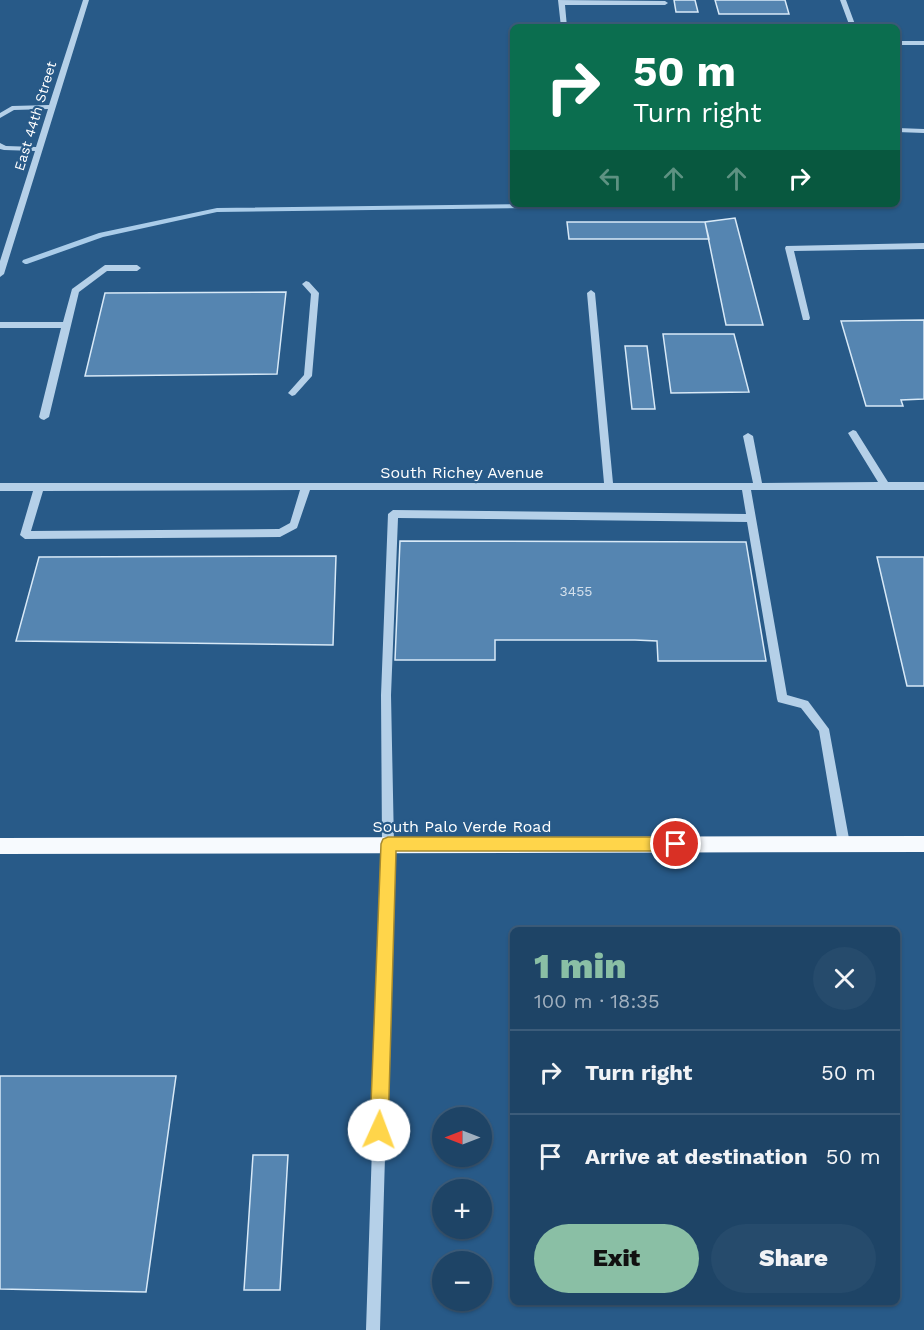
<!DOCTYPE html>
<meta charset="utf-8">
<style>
:root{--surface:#1e4466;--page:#264b6c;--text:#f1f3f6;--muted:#a1b0bf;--line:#3c5c7a;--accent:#8abfa5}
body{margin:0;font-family:"Work Sans",sans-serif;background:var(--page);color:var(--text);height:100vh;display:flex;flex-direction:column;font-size:22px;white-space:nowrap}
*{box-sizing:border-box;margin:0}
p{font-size:20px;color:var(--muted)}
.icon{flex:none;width:33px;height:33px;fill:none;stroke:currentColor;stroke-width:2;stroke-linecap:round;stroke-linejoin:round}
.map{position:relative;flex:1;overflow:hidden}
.panel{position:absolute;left:510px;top:927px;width:390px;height:378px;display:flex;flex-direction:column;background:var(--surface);border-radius:9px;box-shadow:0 2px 4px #0004,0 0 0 2px var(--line)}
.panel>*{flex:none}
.banner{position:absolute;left:510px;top:24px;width:390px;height:183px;border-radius:9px;box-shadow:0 2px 4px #0004,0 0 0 2px var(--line);background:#0b6e4f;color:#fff;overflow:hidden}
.needle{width:39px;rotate:270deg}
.controls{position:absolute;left:432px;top:1107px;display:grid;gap:12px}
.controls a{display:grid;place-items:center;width:60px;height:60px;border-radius:50%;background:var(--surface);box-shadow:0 2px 4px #0004,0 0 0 2px var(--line);font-size:30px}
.pin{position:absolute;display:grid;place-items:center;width:51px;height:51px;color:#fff;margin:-26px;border:3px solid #fff;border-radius:50%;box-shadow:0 2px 6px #0007}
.me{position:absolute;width:66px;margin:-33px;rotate:2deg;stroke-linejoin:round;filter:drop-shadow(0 0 4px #0008)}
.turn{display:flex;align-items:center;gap:21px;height:126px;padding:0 24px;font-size:27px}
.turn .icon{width:78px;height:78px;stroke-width:2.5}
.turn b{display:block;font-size:42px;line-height:51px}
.lanes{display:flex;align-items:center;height:57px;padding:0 24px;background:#0003;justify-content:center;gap:30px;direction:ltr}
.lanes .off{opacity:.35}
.round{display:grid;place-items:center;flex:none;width:63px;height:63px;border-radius:32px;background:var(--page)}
.overview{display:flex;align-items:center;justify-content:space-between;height:102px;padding:0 24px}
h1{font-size:36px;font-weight:800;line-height:45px;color:var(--accent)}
.cta{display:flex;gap:12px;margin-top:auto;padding:12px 24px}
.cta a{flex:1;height:69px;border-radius:36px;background:var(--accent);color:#111;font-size:24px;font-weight:800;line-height:69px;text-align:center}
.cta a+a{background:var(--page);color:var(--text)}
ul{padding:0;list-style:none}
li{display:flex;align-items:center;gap:18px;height:84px;padding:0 24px;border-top:2px solid var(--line)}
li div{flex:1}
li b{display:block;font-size:22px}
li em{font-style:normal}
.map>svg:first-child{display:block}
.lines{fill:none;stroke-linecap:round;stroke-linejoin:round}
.stream{fill:#aacce9;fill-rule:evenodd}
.building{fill:#5585b1;stroke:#d8e9f7;stroke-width:1.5}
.minor{fill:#b5d0e8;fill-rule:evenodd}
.major{fill:#f7fafe;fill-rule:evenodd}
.route{fill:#ffd54a;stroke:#a68a30;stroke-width:1.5}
.labels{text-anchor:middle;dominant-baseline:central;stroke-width:4.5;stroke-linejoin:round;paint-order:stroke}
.far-street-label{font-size:14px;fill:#fff;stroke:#285a88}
.number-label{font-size:14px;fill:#d4e0ec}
.street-label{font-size:16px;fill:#fff;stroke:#285a88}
</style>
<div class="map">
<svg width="924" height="1330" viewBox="0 0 924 1330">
<rect width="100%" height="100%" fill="#285a88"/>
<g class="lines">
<!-- stream -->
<path class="stream" d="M524,204H695L692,206L217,212L103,237L27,264H25L22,262L23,260L99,233L217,208Z"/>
</g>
<!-- building -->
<path class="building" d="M674,0H695L698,12H676Z
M715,0H785L789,14H719Z
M735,218L763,325H726L705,222Z
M567,222H705L709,239H569Z
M286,292L277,374L85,376L105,293Z
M924,320V399L901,400L903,406H866L841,321Z
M663,334H734L749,392L671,393Z
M625,346H647L655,409H632Z
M400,541L746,542L766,661H658L657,641L635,640H495V660H395Z
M336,556L333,645L16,641L39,557Z
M877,557H924V686H907Z
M0,1076H176L146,1292L0,1289Z
M253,1155H288L280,1290H244Z"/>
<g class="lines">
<!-- minor -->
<path class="minor" d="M83,0H89L4,274L0,277V261L35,151L4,150L0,149V143L6,146L36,147L48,109L14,110L0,118V113L12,106L49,105Z
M558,0L665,1L668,3L665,5H565L567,27H561Z
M840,0H846L856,27H850Z
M897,41H924V45H897Z
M897,128L924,129V133L897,132Z
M924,243V249L794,251L810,318L809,320H803L785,248L786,246Z
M105,265H137L141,268L137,271H107L79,292L49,417L44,420L41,419L39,417L61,328H0V322H63L72,289Z
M306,281L309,282L319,293L312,376L295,395L292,396L288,393L304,375L311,294L302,284Z
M591,290L595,293L613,483H753L743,436L748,433L753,436L762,483L878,482L848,433L853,430L856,431L888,482H924V490H751L787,695L808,701L829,729L850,844L848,848L844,849L840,848L838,844L819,731L801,708L778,702L777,699L747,522L398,518L391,695L394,844L380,1330H366L382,844L381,695L388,514L393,510L746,514L742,490H310L297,528L280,537L25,539L20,535L33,491H0V483H604L587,293ZM300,490L290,523L279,529L31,531L43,491Z"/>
<!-- major -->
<path class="major" d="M924,836V852L0,854V838Z"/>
</g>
<!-- route -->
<path class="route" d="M388,837H676L682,839L684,844L682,849L676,851H396L388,1130L385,1136L379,1139L373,1136L370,1130L381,844L383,839Z"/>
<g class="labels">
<!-- far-street labels -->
<g class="far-street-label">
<text transform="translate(35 116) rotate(-73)">East 44th Street</text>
</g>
<!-- number labels -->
<g class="number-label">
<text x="576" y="591">3455</text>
</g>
<!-- street labels -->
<g class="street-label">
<text x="462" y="472">South Richey Avenue</text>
<text x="462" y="826">South Palo Verde Road</text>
</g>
</g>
</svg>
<div class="controls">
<a><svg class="needle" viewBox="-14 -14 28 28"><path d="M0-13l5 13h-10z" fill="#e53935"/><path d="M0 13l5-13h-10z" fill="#a1b0bf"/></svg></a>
<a>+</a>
<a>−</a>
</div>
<div class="pin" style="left:676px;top:844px;background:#d93025"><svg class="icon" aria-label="arrive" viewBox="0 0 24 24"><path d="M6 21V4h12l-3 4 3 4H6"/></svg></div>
<svg class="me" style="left:379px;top:1130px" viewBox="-20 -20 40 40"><circle r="19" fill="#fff"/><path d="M0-13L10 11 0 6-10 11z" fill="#ffd54a"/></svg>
<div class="banner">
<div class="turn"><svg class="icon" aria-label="right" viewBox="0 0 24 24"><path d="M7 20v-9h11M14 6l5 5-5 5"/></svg><div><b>50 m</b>Turn right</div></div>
<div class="lanes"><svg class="icon off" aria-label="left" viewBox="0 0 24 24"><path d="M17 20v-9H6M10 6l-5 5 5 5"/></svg><svg class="icon off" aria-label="ahead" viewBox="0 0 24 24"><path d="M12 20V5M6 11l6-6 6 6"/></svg><svg class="icon off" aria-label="ahead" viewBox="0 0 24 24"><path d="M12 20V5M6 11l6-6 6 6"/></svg><svg class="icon" aria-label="right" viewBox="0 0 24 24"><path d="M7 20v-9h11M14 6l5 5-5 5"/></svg></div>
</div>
<section class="panel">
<div class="overview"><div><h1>1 min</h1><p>100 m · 18:35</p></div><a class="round"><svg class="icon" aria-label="close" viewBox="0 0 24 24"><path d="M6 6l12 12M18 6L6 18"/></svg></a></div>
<ul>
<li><svg class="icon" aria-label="right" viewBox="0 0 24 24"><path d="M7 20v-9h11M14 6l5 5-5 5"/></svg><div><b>Turn right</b></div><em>50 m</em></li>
<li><svg class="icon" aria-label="arrive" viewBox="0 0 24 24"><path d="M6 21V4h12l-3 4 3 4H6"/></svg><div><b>Arrive at destination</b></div><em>50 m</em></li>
</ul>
<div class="cta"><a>Exit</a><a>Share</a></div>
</section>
</div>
